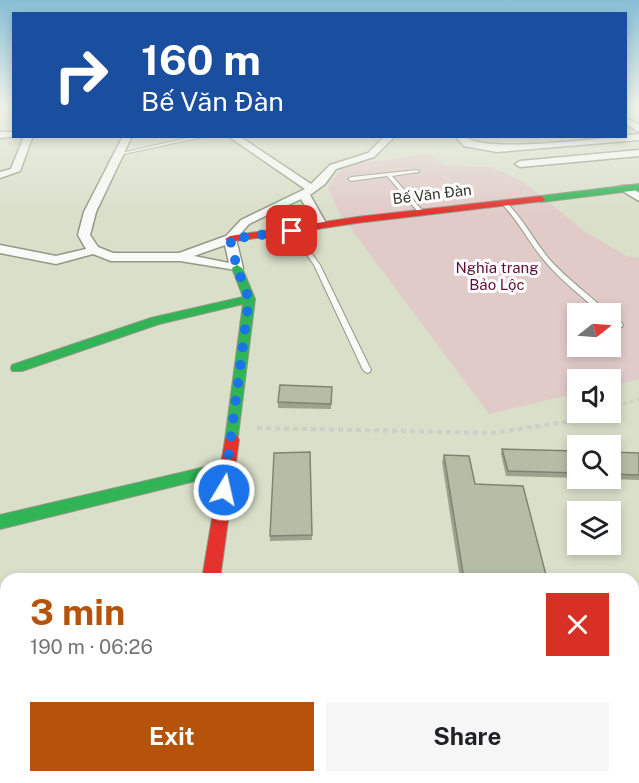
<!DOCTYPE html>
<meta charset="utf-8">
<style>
:root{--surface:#fff;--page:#f6f6f6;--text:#202124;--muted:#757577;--accent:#b45309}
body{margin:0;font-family:"Public Sans",sans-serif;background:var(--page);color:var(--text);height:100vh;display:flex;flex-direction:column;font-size:22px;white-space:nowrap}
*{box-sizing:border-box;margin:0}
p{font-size:20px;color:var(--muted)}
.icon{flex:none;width:33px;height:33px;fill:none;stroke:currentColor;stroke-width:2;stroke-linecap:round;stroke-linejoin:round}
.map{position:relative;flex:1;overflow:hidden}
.sheet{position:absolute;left:0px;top:573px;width:639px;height:210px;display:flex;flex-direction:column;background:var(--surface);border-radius:18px 18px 0 0;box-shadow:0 3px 9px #0003}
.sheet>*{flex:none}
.banner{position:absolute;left:12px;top:12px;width:615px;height:126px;border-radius:0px;box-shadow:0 3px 9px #0003;background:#1a4fa0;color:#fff;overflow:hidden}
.needle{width:39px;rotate:73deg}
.fabs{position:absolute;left:567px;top:303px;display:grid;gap:12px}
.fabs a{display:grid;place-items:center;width:54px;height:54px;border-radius:0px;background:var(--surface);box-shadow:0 3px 9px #0003;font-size:30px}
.pin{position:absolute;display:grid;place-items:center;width:51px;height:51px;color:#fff;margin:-26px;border-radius:12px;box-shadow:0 3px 9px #0006}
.me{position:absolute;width:66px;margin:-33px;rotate:9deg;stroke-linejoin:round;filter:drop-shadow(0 0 4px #0008)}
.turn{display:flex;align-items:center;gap:21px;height:126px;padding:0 30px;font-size:27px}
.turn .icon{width:78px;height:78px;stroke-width:2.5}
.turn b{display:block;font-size:42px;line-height:51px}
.round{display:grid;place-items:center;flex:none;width:63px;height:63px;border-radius:0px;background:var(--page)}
.overview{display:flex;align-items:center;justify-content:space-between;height:102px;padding:0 30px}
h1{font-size:36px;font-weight:700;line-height:45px;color:var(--accent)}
.primary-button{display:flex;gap:12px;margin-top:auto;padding:12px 30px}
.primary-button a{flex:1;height:69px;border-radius:0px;background:var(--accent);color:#fff;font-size:24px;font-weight:700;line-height:69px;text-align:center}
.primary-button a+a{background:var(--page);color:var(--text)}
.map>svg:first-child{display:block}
.green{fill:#e1cbc9;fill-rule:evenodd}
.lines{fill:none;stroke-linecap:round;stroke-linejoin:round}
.lane-casing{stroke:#949887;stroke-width:2}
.street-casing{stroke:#949887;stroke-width:3}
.fast-casing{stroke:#949887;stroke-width:2}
.jam-casing{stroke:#949887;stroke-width:2}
.path-far1{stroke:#cdcfc8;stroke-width:3;stroke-dasharray:4 3;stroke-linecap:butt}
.path{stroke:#cdcfc8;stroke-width:4;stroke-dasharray:5 4;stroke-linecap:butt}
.lane{fill:#f9faf7;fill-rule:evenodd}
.street{fill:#f9faf7;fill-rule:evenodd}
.fast{fill:#30b455;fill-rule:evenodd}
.jam{fill:#e5322d;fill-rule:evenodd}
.wall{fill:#9da28f}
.building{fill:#b7bca6;stroke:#808474;stroke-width:1.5}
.route{stroke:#1a73e8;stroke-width:10;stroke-dasharray:0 18}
.labels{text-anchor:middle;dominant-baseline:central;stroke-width:6;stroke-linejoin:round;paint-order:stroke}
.far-street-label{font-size:15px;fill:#353829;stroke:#fff}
.far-park-label{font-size:15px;fill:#5d0c33;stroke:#fff}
</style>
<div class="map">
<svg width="639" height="783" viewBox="0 0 639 783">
<rect width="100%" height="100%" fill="#dadfca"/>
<!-- green -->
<path class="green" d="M429,154L445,166L490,167L522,181L587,233L627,256L639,258V379L611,386L610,380H578L577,393L489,414L340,214L328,189L342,166ZM578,314H610V346H578Z"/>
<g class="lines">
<defs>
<path id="lane" d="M196,136H207L119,155L117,154Z
M417,170L419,171V172L392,176L423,211L424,212L421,214L419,213L387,176L351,181L348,179L351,177Z
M501,201H505C523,218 534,241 550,260C568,280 590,295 609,314H601C582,296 560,280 543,259C528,241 518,220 501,203Z
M290,229H294L320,265L371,370L370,372L367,373L363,370L314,265L289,230Z
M610,315L622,323L623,325L622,327H616L610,321Z"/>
<path id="street" d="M626,118L639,125V132L626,124Z
M0,132H14V136H17L0,138Z
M639,134V140L497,152L464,146L455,136H465C483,155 609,137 639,134Z
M21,136L32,138L20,171L0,178V172L11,169L23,139Z
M123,136H132L96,212L90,235L98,247L113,253H179L226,236L241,220L305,189L228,136H239L311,184L330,165L368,153L385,136H395L374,157L336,169L325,184L310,195L327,225L325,227H317L301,199L249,224L236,239L243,268L242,271L180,261H111L93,254L56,264L0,253V245L56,256L86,249L78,235L84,212ZM225,245L229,263L194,256Z
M639,150V156L520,167L515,164L520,161Z
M621,186H629L639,193V201L621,190Z
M633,734H639V762H633Z
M6,752V777H13L0,781V753Z
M57,777H88L85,783H55Z
M171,777H199L198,783H170Z"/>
<path id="fast" d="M639,184V190L541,202L537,199L541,196Z
M237,265L242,268L255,299L237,444H227L225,440L243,304L159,324L22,371H12L11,368L12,365L151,318L243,297L232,268Z
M227,462L232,464L235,468L232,472L0,529V515Z"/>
<path id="jam" d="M541,196L545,199L544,201L357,223L230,242L225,239L230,236L357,217Z
M232,434L237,436L239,440L220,579H202L225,440L227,436Z"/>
</defs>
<!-- lane casing -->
<use href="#lane" class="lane-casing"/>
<!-- street casing -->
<use href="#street" class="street-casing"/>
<!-- fast casing -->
<use href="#fast" class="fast-casing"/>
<!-- jam casing -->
<use href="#jam" class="jam-casing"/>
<!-- path-far1 -->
<path class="path-far1" d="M610,409L639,399"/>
<!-- path -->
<path class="path" d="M610,409L614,408
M257,428L493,433L578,420L599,412"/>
<!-- lane -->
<use href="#lane" class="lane"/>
<!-- street -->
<use href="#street" class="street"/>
<!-- fast -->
<use href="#fast" class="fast"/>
<!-- jam -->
<use href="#jam" class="jam"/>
</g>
<!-- wall -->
<path class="wall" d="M332,387L331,409L278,408V402Z
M502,449L578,451V478L506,476L501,454Z
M310,452L312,540L270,541V536Z
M610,452L639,453V480L582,478H610Z
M444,455L475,484L547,579H460L442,462Z"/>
<!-- building -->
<path class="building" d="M280,385L332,387L331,404L278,402Z
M502,449L578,451V473L508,471Z
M310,452L312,535L270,536L274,453Z
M610,452L639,453V475L610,474Z
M444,455L469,456L475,484L523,486L547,579H464Z
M236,576H265V579H236Z"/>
<!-- sky -->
<linearGradient id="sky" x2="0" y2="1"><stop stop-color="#86bfd6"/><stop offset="0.49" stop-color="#eef1e7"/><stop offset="1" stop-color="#eef1e7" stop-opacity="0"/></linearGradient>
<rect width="639" height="215" fill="url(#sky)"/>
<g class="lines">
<!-- route -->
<path class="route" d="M224,490L249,299L237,268L230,239L292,231"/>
</g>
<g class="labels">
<!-- far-street labels -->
<g class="far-street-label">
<text transform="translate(432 194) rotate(-7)">Bế Văn Đàn</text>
</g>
<!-- far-park labels -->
<g class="far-park-label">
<text x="497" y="267">Nghĩa trang<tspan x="497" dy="17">Bảo Lộc</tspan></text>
</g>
</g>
</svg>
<div class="fabs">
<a><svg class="needle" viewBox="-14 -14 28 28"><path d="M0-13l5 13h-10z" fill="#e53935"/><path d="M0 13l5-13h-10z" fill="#757577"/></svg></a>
<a><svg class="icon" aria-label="sound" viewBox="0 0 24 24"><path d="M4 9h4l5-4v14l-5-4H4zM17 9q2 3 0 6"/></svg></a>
<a><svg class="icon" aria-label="search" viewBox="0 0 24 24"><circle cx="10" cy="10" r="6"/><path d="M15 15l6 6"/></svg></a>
<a><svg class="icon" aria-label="layers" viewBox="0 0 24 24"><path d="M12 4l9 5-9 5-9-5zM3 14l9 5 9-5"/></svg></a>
</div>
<div class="pin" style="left:292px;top:231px;background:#d93025"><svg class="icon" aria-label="arrive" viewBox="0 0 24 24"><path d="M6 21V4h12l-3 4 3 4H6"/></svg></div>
<svg class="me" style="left:224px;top:490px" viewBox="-20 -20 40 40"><circle r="17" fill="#1a73e8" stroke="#fff" stroke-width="3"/><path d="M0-11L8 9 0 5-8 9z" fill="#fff"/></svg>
<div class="banner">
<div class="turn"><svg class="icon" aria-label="right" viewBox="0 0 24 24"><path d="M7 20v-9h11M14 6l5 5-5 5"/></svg><div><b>160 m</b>Bế Văn Đàn</div></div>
</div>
<section class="sheet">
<div class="overview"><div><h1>3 min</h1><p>190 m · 06:26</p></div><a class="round" style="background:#d93025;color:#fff"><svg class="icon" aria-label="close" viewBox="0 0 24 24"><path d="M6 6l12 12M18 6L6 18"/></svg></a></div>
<div class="primary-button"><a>Exit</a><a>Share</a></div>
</section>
</div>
